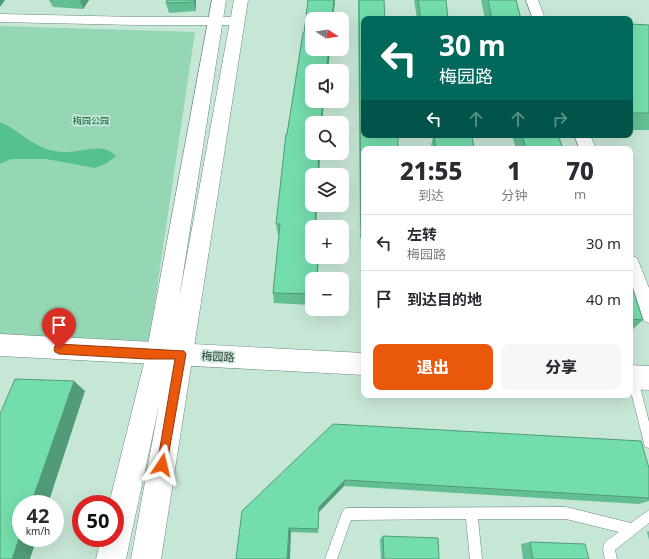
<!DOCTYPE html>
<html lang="zh">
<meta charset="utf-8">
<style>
:root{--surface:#fff;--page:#f7f7f7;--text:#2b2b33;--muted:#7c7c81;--line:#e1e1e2;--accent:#ea580c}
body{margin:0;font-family:"Noto Sans","Noto Sans SC",sans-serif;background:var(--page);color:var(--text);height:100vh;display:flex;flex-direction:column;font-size:15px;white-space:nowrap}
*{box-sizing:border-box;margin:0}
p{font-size:13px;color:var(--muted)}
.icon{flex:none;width:22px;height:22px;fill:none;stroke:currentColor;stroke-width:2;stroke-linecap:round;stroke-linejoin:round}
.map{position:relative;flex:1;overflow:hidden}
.side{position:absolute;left:361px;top:146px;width:272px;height:252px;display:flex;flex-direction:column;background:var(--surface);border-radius:8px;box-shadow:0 4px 16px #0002}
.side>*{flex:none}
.top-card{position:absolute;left:361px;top:16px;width:272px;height:122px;border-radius:8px;box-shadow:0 4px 16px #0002;background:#00695c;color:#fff;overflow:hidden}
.needle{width:26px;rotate:102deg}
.controls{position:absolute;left:305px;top:12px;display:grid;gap:8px}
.controls a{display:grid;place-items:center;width:44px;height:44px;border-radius:8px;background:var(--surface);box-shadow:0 4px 16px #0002;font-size:20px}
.speed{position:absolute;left:12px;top:495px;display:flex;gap:8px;font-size:20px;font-weight:700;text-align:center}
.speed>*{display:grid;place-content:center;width:52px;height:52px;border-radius:50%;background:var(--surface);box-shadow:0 4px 16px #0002;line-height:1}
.speed small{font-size:10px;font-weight:400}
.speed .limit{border:6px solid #d22;background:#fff;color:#111}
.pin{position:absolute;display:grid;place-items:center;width:34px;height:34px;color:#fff;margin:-41px -17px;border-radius:50% 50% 50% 0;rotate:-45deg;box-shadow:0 0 4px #0007}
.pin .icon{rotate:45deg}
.me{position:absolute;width:44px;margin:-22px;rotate:10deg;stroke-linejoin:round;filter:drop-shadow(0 0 3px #0008)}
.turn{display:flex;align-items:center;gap:14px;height:84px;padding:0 12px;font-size:18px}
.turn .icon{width:52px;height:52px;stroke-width:2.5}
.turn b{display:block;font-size:28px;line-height:34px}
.lanes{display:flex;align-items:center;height:38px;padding:0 12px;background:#0003;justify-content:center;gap:20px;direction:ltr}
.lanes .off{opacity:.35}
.eta{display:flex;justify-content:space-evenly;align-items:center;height:68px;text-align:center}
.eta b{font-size:24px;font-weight:800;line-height:28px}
.button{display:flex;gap:8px;margin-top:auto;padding:8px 12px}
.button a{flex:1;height:46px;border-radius:8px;background:var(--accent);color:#fff;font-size:16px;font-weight:800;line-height:46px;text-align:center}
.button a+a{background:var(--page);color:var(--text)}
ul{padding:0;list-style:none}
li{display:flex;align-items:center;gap:12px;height:56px;padding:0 12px;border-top:1px solid var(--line)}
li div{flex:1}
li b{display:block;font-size:15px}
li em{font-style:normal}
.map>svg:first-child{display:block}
.green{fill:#95d6b5}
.water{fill:#55c090}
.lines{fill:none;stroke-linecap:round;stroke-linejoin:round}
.service-casing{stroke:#6c8a7a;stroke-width:1}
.minor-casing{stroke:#6c8a7a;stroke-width:1}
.tertiary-casing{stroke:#6c8a7a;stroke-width:1}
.secondary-casing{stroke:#6c8a7a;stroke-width:1}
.service{fill:#fff;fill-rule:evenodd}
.minor{fill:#fff;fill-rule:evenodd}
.tertiary{fill:#fff;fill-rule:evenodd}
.secondary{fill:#fff;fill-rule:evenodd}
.wall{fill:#64be94}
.shaded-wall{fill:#519b78}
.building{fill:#74ddac;stroke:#519b78}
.route{fill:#ea580c;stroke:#983908}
.labels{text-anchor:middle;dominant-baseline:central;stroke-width:3.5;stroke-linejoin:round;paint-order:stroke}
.far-park-label{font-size:9px;fill:#085e3f;stroke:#c7e7d6}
.street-label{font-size:11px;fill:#303d36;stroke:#c7e7d6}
</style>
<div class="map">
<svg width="649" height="559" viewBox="0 0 649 559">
<rect width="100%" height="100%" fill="#c7e7d6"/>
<!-- green -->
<path class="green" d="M0,26L195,32L147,355L0,345Z"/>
<!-- water -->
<path class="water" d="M0,122C23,132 35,151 63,152C81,153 102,141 116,156L107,163L95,168L46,159H11L0,164Z"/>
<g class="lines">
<defs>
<path id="service" d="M633,374L637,376L638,379L649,422V448L645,447L644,443L630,388V375Z
M566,507L631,523L649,510V523L615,550L617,559H605C600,541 606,542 619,532L566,519H478L482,559H470L466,519L351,520L337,559H325L343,510L347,508Z"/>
<path id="minor" d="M526,0H538L545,19H533Z
M0,14L136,17H238L242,18L244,21L242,24L238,25H136L0,22Z
M574,135H590L596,149H580Z
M630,255L637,258L649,288V323L642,320L630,289Z"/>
<path id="tertiary" d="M0,334L364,353V375L0,356Z
M630,365L649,366V390L630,389Z"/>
<path id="secondary" d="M212,0H226L179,299L234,0H248L161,559H131L159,405L126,559H96L101,538H115V504H109L146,355Z"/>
</defs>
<!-- service casing -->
<use href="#service" class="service-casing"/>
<!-- minor casing -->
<use href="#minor" class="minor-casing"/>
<!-- tertiary casing -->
<use href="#tertiary" class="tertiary-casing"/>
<!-- secondary casing -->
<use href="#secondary" class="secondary-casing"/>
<!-- service -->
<use href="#service" class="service"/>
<!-- minor -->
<use href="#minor" class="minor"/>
<!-- tertiary -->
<use href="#tertiary" class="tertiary"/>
<!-- secondary -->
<use href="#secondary" class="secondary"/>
</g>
<!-- wall -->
<path class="wall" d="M49,0H89L83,9L53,7Z
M196,0V11L169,13L166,3Z
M308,0H335L333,19H312V49H330L328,71H312V101H324L322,123H312V153H320L319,175H312V205H317L316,227H312V257H319L317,279H312V305L274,303L273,293L279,235H278L276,224L286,134H287L303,33H304Z
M358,0H384L364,19V238H360Z
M414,0H446L448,19H417Z
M481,0H516L521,19H485Z
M630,24L649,25V130H630Z
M433,135H472L474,149H431V146L433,137Z
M512,135H558L563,149H516Z
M630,280L643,320L632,330H630Z
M333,424L649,468V501L639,504L344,486L319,512L318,533L291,532L236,559Z
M649,531V540L647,532Z
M383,536L439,559H381L380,539Z
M530,542L589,559H523L521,544Z"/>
<!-- shaded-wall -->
<path class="shaded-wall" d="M0,0H5L0,7Z
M80,0H89L83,9Z
M194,0H196V11L194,2Z
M334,0H335L333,19H332Z
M329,49H330L328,71H326Z
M323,101H324L322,123H321Z
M319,153H320L319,175H318Z
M316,205H317L316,227H315Z
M318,257H319L317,279Z
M74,381L85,391L48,504H31Z
M345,480L344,486L319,512L318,533L319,507Z
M289,528L291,532L290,559H287Z
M21,533V538H37L30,559H12Z"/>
<!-- building -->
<path class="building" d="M167,0H194V2L166,3Z
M308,0H334L332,19H312V49H329L326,71H312V101H323L321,123H312V153H319L318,175H312V205H316L315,227H312V257H318L317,279H312V294L273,293L280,224H276L286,134H287L303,33H304Z
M359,0H384L385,19H364V135H398V149H364V226H361Z
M418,0H446L448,19H421Z
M488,0H516L521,19H492Z
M630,24L649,25V113H630Z
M434,135H472L474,149H436Z
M522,135H558L563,149H526Z
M630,280L643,320L630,319Z
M15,379L74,381L31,504H21V533L12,559H0V414Z
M333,424L641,441L649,468V498L345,480L319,507L318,529L289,528L287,559H236L242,511Z
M383,536L438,538L439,559H384Z
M530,542L585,544L589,559H533Z"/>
<!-- route -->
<path class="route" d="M59,344L184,351L186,354L166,469L162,470L158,469L157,465L175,359H147L59,354L55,352L54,349L55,346Z"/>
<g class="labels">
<!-- far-park labels -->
<g class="far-park-label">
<text x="91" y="120">梅园公园</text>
</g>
<!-- street labels -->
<g class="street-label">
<text transform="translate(218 356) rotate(3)">梅园路</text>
</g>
</g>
</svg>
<div class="controls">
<a><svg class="needle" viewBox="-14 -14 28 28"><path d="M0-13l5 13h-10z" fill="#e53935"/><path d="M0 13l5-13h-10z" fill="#7c7c81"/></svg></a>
<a><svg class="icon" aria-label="sound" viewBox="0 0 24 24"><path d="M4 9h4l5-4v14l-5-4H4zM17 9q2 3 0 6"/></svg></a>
<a><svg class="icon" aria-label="search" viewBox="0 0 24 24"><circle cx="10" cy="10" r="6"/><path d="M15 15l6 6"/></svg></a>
<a><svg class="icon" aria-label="layers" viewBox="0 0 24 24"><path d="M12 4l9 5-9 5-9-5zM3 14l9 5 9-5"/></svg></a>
<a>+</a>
<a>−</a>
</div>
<div class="speed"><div>42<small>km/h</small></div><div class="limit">50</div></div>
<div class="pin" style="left:59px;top:349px;background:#d93025"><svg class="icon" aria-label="arrive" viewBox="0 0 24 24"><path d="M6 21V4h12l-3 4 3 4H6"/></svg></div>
<svg class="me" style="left:162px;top:465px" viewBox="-20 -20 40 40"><path d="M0-17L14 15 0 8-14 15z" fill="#ea580c" stroke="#fff" stroke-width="4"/></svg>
<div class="top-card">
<div class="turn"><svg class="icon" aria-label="left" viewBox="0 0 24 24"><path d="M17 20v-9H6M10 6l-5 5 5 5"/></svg><div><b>30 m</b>梅园路</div></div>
<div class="lanes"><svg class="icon" aria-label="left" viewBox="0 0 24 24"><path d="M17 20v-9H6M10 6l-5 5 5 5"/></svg><svg class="icon off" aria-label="ahead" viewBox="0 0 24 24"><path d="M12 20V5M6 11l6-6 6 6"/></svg><svg class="icon off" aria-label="ahead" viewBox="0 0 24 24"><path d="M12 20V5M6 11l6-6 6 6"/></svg><svg class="icon off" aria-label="right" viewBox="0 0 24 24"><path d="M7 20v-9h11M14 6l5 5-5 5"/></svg></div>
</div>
<section class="side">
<div class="eta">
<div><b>21:55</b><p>到达</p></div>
<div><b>1</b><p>分钟</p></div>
<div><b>70</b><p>m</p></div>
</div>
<ul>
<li><svg class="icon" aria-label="left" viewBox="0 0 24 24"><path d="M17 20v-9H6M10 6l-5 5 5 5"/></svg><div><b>左转</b><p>梅园路</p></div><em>30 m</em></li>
<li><svg class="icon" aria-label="arrive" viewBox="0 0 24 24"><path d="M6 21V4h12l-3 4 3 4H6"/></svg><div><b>到达目的地</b></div><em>40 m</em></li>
</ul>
<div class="button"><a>退出</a><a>分享</a></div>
</section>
</div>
